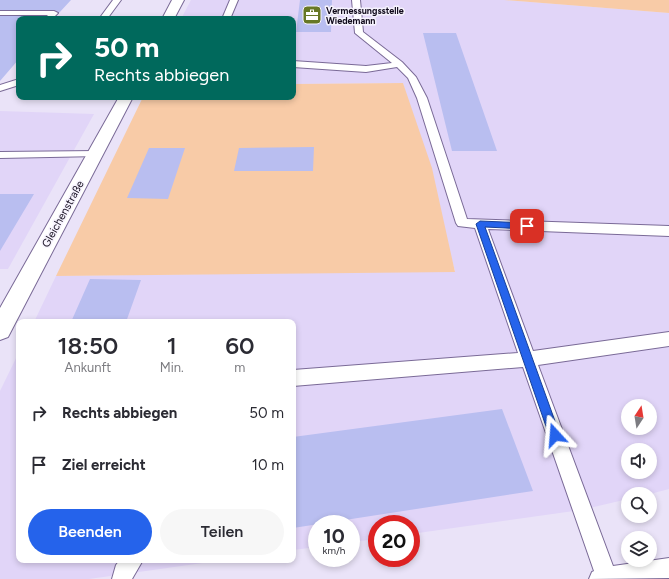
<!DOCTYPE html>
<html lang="de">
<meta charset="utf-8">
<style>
:root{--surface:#fff;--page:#f7f7f7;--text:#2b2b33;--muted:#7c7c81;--accent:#2563eb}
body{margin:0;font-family:Figtree,sans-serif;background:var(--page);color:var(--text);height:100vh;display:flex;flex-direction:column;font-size:15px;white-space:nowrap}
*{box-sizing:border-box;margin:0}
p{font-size:13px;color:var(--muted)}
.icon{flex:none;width:22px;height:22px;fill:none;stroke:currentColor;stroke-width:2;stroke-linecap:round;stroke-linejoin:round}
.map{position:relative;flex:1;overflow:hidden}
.panel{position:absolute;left:16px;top:319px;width:280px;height:244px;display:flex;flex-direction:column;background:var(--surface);border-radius:8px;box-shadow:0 2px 6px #0003}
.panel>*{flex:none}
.top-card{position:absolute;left:16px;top:16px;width:280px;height:84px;border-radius:8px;box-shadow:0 2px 6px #0003;background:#00695c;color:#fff;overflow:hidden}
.needle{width:26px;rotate:12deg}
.tools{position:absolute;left:621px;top:399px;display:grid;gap:8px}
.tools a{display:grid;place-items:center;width:36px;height:36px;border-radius:50%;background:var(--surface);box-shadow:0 2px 6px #0003;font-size:20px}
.speed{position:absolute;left:308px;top:515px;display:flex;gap:8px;font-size:20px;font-weight:700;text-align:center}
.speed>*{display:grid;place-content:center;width:52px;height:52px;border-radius:50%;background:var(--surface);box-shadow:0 2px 6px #0003;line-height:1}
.speed small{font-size:10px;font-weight:400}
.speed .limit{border:6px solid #d22;background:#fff;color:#111}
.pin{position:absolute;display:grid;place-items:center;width:34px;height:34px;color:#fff;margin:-17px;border-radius:8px;box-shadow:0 2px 6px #0006}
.me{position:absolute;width:44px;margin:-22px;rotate:341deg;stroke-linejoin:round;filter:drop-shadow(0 0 3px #0008)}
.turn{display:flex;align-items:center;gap:14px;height:84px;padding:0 12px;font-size:18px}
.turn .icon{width:52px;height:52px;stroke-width:2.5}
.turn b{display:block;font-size:28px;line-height:34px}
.eta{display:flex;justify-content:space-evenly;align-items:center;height:68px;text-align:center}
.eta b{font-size:24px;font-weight:600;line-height:28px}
.action{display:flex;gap:8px;margin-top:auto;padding:8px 12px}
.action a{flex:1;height:46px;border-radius:24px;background:var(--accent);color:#fff;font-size:16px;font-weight:600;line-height:46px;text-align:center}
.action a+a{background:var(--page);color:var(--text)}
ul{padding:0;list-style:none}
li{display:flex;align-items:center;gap:12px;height:52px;padding:0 12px}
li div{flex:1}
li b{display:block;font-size:15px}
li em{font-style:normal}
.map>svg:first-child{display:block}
.built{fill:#e1d5f8;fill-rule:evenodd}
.green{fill:#f8cba7}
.building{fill:#b9bef0}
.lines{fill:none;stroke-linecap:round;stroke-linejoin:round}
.lane-casing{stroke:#7a6a97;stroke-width:2}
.secondary-casing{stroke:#7a6a97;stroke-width:2}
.lane{fill:#fff;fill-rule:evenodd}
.secondary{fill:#fff;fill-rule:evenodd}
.route{fill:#2563eb;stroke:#184099}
.labels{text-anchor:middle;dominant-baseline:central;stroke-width:3;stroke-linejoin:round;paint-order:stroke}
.far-poi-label{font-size:9px;font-weight:bold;fill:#110b1c;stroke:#f6f3fd;text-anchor:start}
.street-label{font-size:11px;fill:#110b1c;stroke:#f6f3fd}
</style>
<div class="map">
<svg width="669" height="579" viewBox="0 0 669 579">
<rect width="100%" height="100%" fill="#eae3f8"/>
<!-- built -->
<path class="built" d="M191,0H504L669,13V489L650,494H628V499L581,510L411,534V524H377V539L351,542V524H317V547L293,550V322H34L56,276L455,271L403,83L293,84V19H181ZM628,406H650V428H628ZM628,450H650V472H628Z
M0,111L94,114L8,269H0Z
M19,352V560H224L89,579H0V391Z"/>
<!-- green -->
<path class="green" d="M504,0H669V13Z
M403,83L432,168L455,272L56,276L143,97H293V84Z"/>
<!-- building -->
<path class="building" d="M0,0H71L59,13L54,10H0Z
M300,0H332L331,32H296Z
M0,16H44L42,19H19V59L0,81Z
M423,33H456L497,151H452Z
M314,147L313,171H234L239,148Z
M149,148H185L168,199L127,198Z
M0,194H34L0,251Z
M90,279L141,280L126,322H71Z
M502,409L533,491L293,528V437Z"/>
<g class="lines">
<defs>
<path id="lane" d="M113,0H121L107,19H99Z
M230,0H238L230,19H222Z
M352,0H360L363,32L402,62L416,77L427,98L467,219L669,226V236L488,229L533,351L669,332V346L538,365L613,566L669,558V578L589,579L592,572L594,571L523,367L293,386V370L518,353L475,228L458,226L456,223L417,98L408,78L397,67L366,72L293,67V61L366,66L392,63L355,33Z
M0,11H54L58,13L52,19H44L48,15H0Z
M19,79V85L0,91V85Z
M96,151L100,152L101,154L100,156L0,158V152Z
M120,560H143L132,579H112L116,565Z"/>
<path id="secondary" d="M172,0H184L174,19H162Z
M119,97H133L8,337L0,340V308Z"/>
</defs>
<!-- lane casing -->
<use href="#lane" class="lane-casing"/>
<!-- secondary casing -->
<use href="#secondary" class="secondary-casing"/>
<!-- lane -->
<use href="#lane" class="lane"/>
<!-- secondary -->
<use href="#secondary" class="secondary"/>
</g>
<!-- route -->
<path class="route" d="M480,221L527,223L531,226L527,229L485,227L560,435L559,439L555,440L551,439L549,435L476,224Z"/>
<!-- icons -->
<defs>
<symbol id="office-square" viewBox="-11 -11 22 22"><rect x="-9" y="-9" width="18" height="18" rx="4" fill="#677826" stroke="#f6f3fd"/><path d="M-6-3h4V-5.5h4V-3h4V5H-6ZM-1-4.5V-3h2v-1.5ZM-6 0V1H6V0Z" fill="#fff"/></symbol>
</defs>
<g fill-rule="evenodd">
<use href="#office-square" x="301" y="4" width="22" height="22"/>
</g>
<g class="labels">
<!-- far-poi labels -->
<g class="far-poi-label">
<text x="326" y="10">Vermessungsstelle<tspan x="326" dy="10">Wiedemann</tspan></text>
</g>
<!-- street labels -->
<g class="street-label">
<text transform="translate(63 214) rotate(-61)">Gleichenstraße</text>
</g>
</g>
</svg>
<div class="tools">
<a><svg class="needle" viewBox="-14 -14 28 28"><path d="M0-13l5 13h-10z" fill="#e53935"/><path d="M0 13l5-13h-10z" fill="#7c7c81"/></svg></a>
<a><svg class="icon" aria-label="sound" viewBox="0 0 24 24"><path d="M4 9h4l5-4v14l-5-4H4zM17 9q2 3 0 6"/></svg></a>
<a><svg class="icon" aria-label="search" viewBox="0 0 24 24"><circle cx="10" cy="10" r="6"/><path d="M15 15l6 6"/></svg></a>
<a><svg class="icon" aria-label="layers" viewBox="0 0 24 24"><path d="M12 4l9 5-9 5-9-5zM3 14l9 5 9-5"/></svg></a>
</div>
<div class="speed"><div>10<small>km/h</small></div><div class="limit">20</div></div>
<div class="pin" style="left:527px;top:226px;background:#d93025"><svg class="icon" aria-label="arrive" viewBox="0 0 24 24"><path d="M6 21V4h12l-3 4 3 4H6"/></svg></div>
<svg class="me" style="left:555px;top:435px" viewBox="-20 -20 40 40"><path d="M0-17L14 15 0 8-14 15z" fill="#2563eb" stroke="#fff" stroke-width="4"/></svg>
<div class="top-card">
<div class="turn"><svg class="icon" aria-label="right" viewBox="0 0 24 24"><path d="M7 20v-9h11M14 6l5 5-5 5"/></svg><div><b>50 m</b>Rechts abbiegen</div></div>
</div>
<section class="panel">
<div class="eta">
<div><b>18:50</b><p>Ankunft</p></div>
<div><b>1</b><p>Min.</p></div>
<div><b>60</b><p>m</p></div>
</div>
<ul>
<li><svg class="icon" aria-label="right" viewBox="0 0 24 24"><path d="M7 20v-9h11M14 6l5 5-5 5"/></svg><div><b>Rechts abbiegen</b></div><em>50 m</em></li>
<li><svg class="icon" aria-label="arrive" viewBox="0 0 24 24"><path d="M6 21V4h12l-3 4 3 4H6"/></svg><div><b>Ziel erreicht</b></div><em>10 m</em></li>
</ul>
<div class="action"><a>Beenden</a><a>Teilen</a></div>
</section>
</div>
